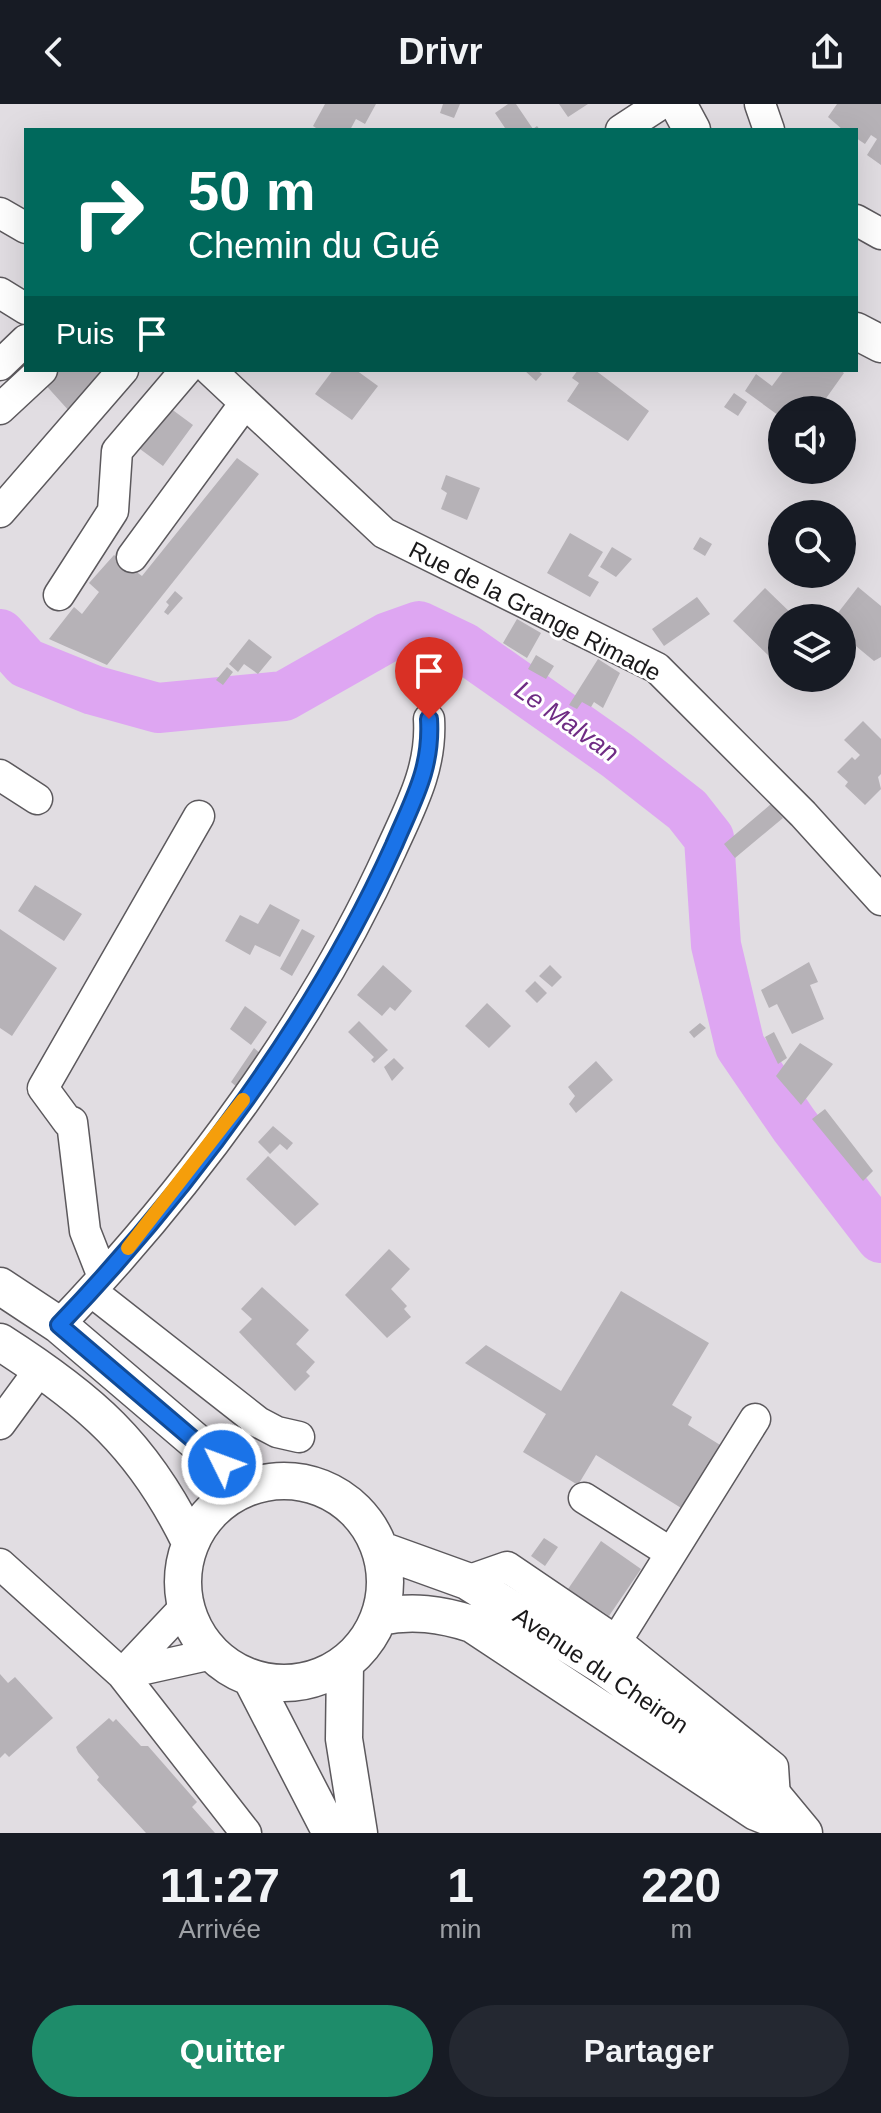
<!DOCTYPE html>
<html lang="fr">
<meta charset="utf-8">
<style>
:root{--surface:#171b24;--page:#242831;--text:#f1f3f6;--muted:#9ea1a6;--accent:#1e8c6a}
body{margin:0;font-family:Arial,sans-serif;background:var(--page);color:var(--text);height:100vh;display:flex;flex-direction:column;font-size:30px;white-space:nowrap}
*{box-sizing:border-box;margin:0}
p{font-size:26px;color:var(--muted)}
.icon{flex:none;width:44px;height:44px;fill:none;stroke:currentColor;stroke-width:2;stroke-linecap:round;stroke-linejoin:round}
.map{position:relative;height:1729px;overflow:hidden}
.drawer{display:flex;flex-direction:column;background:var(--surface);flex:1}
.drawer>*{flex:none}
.hud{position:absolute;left:24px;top:24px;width:834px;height:244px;border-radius:0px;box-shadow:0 8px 32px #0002;background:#00695c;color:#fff;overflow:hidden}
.tools{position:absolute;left:768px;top:292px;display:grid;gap:16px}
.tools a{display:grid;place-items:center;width:88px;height:88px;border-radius:50%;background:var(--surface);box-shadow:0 8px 32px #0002;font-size:40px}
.pin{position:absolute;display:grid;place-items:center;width:68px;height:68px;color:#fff;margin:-82px -34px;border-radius:50% 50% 50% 0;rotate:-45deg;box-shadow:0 0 8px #0007}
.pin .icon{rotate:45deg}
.me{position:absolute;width:88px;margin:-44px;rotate:312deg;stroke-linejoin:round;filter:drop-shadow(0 0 6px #0008)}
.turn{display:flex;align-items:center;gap:28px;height:168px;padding:0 32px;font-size:36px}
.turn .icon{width:104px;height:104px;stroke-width:2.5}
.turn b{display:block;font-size:56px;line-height:68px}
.then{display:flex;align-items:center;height:76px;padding:0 32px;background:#0003;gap:16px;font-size:30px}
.eta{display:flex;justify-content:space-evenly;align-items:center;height:136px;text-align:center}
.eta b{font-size:48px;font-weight:700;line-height:56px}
.button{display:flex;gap:16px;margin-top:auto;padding:16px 32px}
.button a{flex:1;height:92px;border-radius:48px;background:var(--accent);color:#fff;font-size:32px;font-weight:700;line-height:92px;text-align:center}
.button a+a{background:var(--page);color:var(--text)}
header{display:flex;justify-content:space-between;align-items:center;height:104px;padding:0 32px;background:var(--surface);font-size:36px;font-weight:700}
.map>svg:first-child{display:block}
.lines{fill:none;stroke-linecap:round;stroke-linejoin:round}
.river{stroke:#dea6f2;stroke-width:50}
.building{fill:#b6b2b7}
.minor-casing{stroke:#5c595d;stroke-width:33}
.major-casing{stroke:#5c595d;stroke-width:39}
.minor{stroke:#fff;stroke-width:30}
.major{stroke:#fff;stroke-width:36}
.route-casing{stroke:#114b97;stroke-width:20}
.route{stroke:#1a73e8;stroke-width:14}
.slow{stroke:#f59e0b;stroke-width:14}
.labels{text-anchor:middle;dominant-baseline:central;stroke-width:6;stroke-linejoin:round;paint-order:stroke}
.street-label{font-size:24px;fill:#1a191a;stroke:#fff}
.water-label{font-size:26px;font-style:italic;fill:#6f2c84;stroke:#fff}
</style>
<header><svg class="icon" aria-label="back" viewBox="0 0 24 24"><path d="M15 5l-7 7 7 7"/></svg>Drivr<svg class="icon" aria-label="share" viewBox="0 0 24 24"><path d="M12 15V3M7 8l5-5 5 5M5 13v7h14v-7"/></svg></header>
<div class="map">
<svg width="881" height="1729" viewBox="0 0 881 1729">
<rect width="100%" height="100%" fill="#e1dde2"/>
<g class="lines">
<!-- river -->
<path class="river" d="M0,530L26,559L93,586L158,604L284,592L388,533L419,522L463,543L618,652L687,706L709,734L716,841L740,942L794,1021L881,1134"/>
</g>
<!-- building -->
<path class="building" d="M325,0H376L365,20L356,15L350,26H319L313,22Z
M443,0H460L454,14L440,9Z
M508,0H516L533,25L537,22L540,26H502L505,24L495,9Z
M559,0H588L568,13Z
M837,0H881V61L867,51L877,35L871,31L865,40L856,34V26H843L828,13Z
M53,266H110L70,308L42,277Z
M333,266H356L378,282L352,316L315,290Z
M524,266H537L542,270L536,277Z
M578,266H595L649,307L628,337L567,297L579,279L572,274Z
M784,266H840L844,269L822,300L819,298L813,306H782V314L745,287L756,270L772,282Z
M734,289L747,298L738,312L724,303Z
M170,304L193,321L163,362L140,345Z
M237,354L259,370L107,561L49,535L74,503L82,510L99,488L89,479L114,451L142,472Z
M446,371L480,384L467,416L441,405L447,389L441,385Z
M570,429L603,448L588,472L599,478L590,493L547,469Z
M700,433L712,440L705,452L693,445Z
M612,443L632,455L616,473L600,463Z
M858,483L881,502V553L874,557L845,533L850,527L842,520V514H834Z
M765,484L796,514H782V540L770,553L733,517Z
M175,487L183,494L168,511L164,508L169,501L166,498Z
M697,493L710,510L664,542L652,525Z
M517,515L541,529L527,554L503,539Z
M249,535L272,553L258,570L244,560L238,568L229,560Z
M536,551L554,562L546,575L528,565Z
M598,555L620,569L603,604L594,598L591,603L582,598L577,605L569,601Z
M227,563L233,568L223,581L216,576Z
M863,617L881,635V670L878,673L881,685L865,701L845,682L848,678L837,668L852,653L855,656L860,651L844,636Z
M771,700L783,714L735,754L724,740Z
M35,781L82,810L64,837L18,807Z
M270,800L300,816L280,853L255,841L250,851L225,837L240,811L258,820Z
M0,825L57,864L12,932L0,924Z
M302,825L315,832L292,872L280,865Z
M809,858L818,878L810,881L824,915L792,930L777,900L769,904L761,886Z
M383,861L412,887L395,907L390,903L382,912L357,891Z
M550,861L562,873L552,883L539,872Z
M535,877L547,889L537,899L525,887Z
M487,899L511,922L489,944L465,922Z
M245,902L267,918L251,941L230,925Z
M359,917L388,946L374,959L371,956L374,953L348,928Z
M700,919L706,924L694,934L689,928Z
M774,928L787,954L778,960L765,933Z
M800,939L833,960L801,1001L776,972Z
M254,944L261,950L238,984L231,978Z
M394,954L404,964L392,977L384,963Z
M596,957L613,976L576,1009L569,1000L575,992L568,983Z
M825,1005L873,1067L863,1077L812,1015Z
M273,1022L293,1039L287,1046L280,1040L270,1050L258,1038Z
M268,1052L319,1100L295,1122L246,1075Z
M389,1145L410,1165L391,1185L407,1202L404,1205L411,1213L387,1234L345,1191Z
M262,1183L309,1226L296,1240L315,1258L306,1268L310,1272L295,1287L239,1228L252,1215L241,1205Z
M621,1187L709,1239L672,1301L692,1313L688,1321L725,1344L686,1407L596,1351L578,1381L523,1348L546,1310L465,1259L486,1241L561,1287Z
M544,1434L558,1443L545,1462L531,1452Z
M601,1437L641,1465L609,1512L568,1485Z
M0,1570L8,1579L15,1573L53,1614L9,1653L5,1649L0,1654Z
M109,1614L113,1618L116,1615L141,1642H148L197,1698L192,1703L215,1729H146L97,1676L99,1673L78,1648L76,1643Z"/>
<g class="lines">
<defs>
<path id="minor" d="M760,0L769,26
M621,26L661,0
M0,109L26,124
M856,116L881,130
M0,189L26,205
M0,261L26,236
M210,266L384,429L657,564L803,710L881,796
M0,305L42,266
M0,408L123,266
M132,453L245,299
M59,491L113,407L117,347L186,266
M0,671L37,695
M103,1173L85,1127L72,1018H68L43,984L199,712
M91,1187L258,1318L277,1328L299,1333
M59,1221C189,1085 313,919 391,746C411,702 432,664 429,615
M0,1320L41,1264
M584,1394L671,1449
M0,1460L122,1570L246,1729
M467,1477L507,1463L616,1537L773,1663L775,1694
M607,1552L755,1315
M122,1570L185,1503
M122,1570L212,1550"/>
<path id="major" d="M678,0L692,26
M856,227L881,240
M0,1182L59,1221L222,1360L253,1381
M0,1238C89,1295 143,1341 190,1438
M183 1478a101 101 0 1 1 202 0a101 101 0 1 1-202 0Z
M381,1446L467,1477L601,1561L694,1628L775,1694L804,1729
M380,1513C412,1506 441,1510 472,1520L756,1708L776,1716
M345,1560L344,1635L359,1729
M251,1574L331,1729"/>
</defs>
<!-- minor casing -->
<use href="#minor" class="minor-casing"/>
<!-- major casing -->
<use href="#major" class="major-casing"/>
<!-- minor -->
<use href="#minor" class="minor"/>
<!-- major -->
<use href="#major" class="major"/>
</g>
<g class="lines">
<defs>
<path id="route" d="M222,1360L59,1221C190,1084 316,914 394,741C413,696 432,665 429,615"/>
</defs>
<!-- route casing -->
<use href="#route" class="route-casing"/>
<!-- route -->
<use href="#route" class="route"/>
<!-- slow -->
<path class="slow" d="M128,1144L243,996"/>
</g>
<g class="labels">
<!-- street labels -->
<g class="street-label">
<text transform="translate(535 507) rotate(27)">Rue de la Grange Rimade</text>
<text transform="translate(601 1566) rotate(34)">Avenue du Cheiron</text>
</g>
<!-- water labels -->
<g class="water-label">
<text transform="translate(567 617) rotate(35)">Le Malvan</text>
</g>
</g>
</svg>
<div class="tools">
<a><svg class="icon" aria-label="sound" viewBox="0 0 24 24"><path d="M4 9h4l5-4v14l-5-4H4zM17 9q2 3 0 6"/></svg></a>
<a><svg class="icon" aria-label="search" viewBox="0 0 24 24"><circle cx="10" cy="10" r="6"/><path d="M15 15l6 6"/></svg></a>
<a><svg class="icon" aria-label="layers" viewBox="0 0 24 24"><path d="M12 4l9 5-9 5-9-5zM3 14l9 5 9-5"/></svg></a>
</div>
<div class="pin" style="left:429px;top:615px;background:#d93025"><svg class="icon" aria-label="arrive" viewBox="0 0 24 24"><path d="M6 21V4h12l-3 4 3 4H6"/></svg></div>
<svg class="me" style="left:222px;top:1360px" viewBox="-20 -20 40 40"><circle r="17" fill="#1a73e8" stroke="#fff" stroke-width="3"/><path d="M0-11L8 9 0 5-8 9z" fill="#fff"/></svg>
<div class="hud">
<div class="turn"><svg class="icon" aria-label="right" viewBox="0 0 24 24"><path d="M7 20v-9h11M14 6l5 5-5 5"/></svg><div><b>50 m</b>Chemin du Gué</div></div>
<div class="then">Puis<svg class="icon" aria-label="arrive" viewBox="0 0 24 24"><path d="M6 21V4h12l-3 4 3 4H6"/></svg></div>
</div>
</div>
<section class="drawer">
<div class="eta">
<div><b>11:27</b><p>Arrivée</p></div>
<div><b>1</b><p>min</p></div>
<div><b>220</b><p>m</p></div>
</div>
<div class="button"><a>Quitter</a><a>Partager</a></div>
</section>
